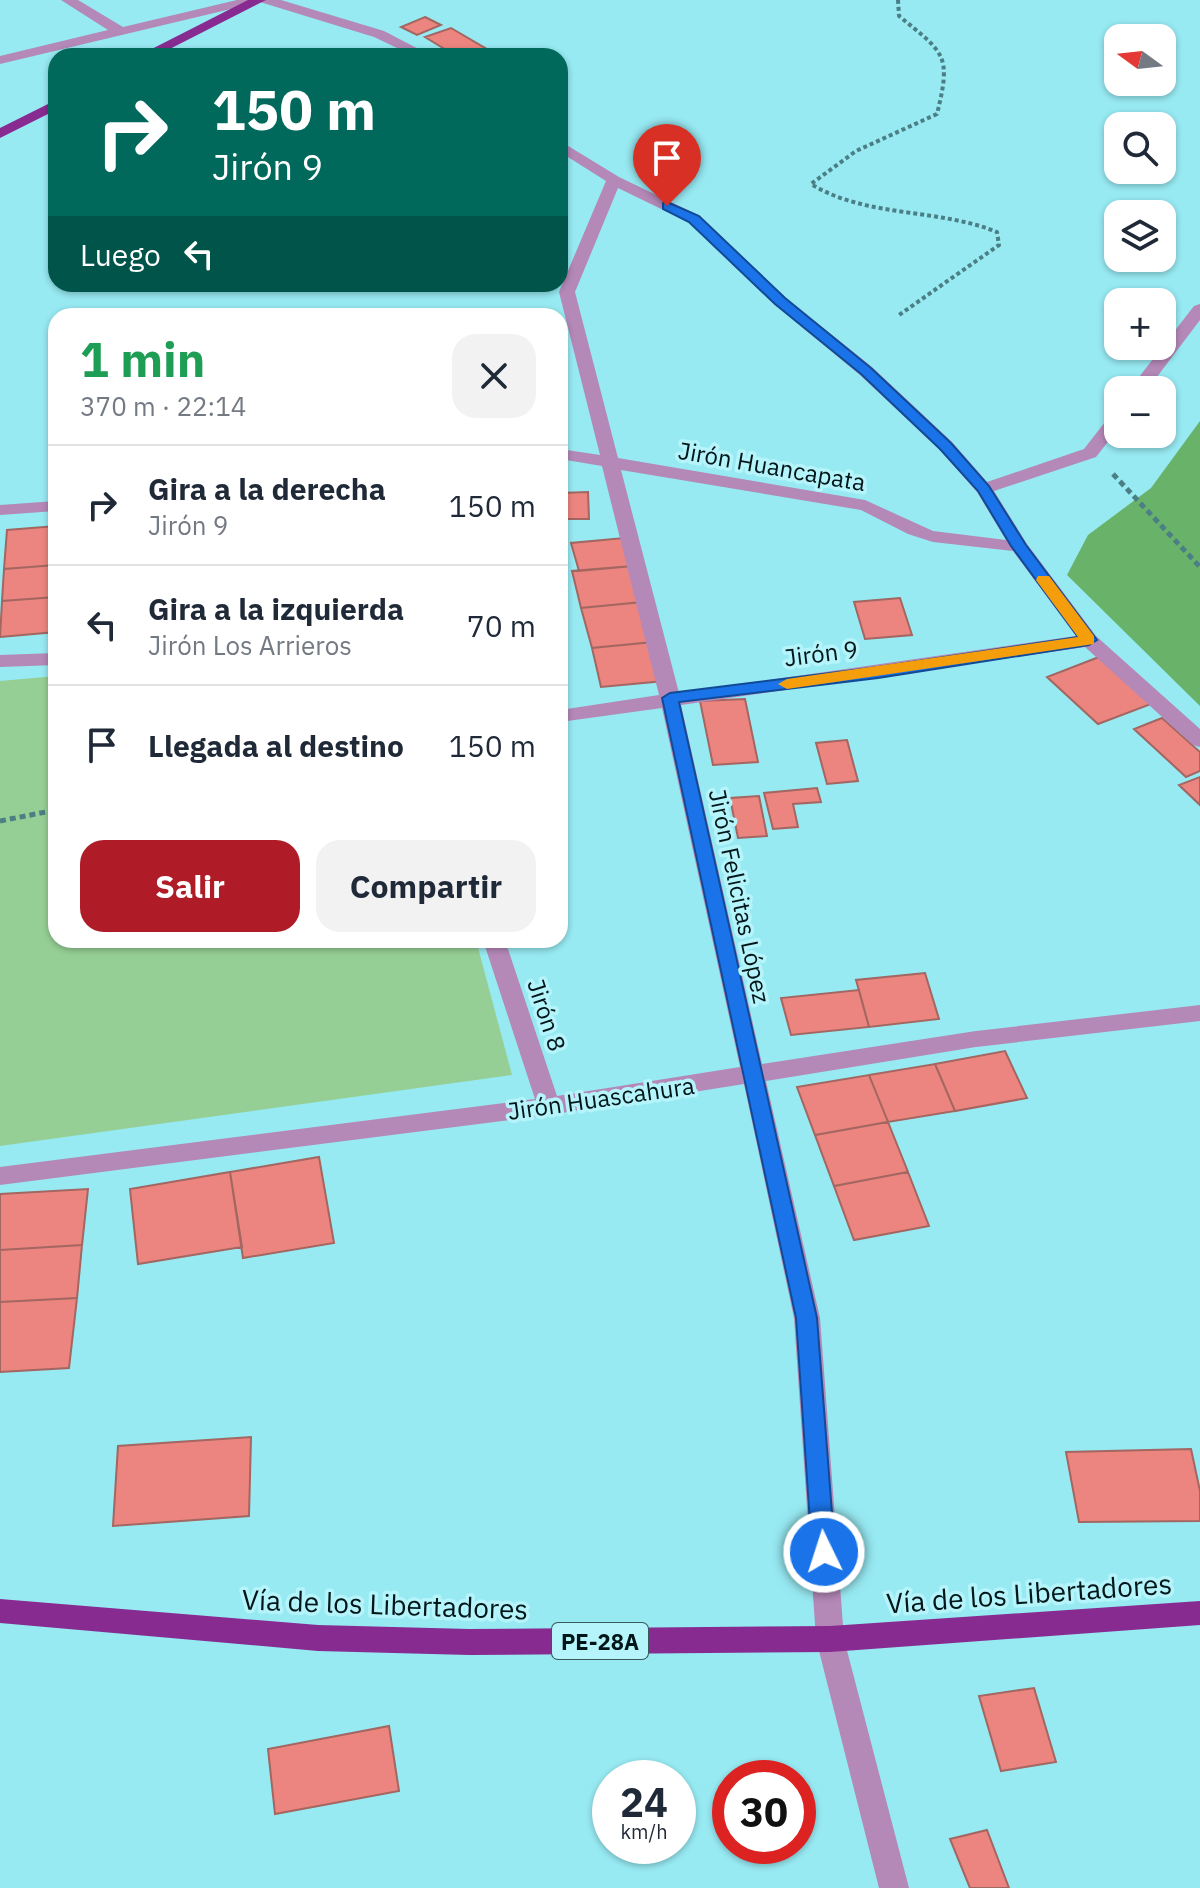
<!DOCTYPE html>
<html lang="es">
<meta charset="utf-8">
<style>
:root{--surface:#fff;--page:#f2f2f3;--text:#1f2937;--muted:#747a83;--line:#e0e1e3;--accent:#af1c27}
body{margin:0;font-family:"IBM Plex Sans",sans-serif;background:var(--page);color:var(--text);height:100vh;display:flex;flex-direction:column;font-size:30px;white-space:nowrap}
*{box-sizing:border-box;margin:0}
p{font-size:26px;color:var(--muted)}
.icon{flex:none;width:44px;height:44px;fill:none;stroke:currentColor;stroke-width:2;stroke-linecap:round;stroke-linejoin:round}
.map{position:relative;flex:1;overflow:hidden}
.panel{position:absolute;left:48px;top:308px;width:520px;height:640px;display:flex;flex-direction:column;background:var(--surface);border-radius:24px;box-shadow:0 2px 6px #0004}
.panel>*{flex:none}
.top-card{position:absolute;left:48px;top:48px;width:520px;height:244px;border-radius:24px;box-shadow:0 2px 6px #0004;background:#00695c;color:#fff;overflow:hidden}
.needle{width:52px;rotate:285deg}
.fabs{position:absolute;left:1104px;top:24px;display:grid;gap:16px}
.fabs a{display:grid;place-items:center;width:72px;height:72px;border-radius:16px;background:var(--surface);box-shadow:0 2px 6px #0004;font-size:40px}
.speed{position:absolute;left:592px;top:1760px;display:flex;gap:16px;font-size:40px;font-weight:700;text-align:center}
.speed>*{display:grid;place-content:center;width:104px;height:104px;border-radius:50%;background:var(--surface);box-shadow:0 2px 6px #0004;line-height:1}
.speed small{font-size:20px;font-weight:400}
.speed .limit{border:12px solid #d22;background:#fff;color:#111}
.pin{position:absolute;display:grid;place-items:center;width:68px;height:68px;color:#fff;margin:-82px -34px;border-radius:50% 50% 50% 0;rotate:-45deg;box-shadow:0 0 8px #0007}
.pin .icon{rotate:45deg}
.me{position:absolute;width:88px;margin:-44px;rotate:356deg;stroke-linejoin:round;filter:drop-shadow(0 0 6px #0008)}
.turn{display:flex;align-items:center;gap:28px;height:168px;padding:0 32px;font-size:36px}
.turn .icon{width:104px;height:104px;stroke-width:2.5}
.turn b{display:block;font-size:56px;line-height:68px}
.then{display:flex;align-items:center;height:76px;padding:0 32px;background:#0003;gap:16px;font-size:30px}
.round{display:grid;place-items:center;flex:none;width:84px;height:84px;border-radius:24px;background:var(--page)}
.overview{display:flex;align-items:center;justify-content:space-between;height:136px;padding:0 32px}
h1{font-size:48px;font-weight:800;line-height:60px;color:#1e9e55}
.button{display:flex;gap:16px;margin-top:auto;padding:16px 32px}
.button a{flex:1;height:92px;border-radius:24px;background:var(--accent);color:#fff;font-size:32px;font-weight:800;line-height:92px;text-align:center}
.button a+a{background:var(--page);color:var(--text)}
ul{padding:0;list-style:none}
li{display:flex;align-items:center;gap:24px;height:120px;padding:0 32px;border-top:2px solid var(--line)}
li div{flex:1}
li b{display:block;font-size:30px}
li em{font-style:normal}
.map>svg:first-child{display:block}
.green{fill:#96cf95}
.forest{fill:#69b269}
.building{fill:#ec857f;stroke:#a36661;stroke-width:2}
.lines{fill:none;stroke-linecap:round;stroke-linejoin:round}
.path-far1{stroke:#4b7f85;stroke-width:4;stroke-dasharray:4 3;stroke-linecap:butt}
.path{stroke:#4b7f85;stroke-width:5;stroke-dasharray:6 4;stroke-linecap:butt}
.minor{fill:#b488b7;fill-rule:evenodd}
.trunk{fill:#882b91;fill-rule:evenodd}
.route{fill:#1a73e8;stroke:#114b97;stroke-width:2}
.slow{fill:#f59e0b}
.labels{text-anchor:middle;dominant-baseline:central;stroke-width:7;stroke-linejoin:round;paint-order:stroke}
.shield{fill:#b4f4fa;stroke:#36595c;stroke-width:2}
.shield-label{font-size:22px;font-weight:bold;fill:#001619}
.street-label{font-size:24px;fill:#001619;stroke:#b4f4fa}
.near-street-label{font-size:28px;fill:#001619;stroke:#b4f4fa}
</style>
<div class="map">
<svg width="1200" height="1888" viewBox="0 0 1200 1888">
<rect width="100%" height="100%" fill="#97e9f2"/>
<!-- green -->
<path class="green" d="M56,676V940H476L512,1075L0,1146V681Z"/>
<!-- forest -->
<path class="forest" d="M1200,421V706L1067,575L1088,535L1151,488Z"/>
<!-- building -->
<path class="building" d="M425,17L441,25L417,35L401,27Z
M451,28L485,48L456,56L425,37Z
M588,492L589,519H560V493Z
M56,526V565L4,569L7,530Z
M624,538L632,566L579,571L571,543Z
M56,565V597L2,601L4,569Z
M632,566L642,602L581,608L572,571Z
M56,597V632L0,637L2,601Z
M900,598L912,635L865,639L854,602Z
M642,602L653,642L592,648L581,608Z
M653,642L664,681L601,687L592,648Z
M1099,657L1151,704L1098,724L1047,677Z
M745,699L758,762L713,765L700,701Z
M1162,718L1200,752V771L1186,777L1134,729Z
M847,740L858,781L827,784L816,743Z
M1200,777V805L1179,785Z
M817,788L821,802L793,804L798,827L773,829L764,793Z
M759,796L767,836L738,838L730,798Z
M925,973L939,1019L869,1027L856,980Z
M859,990L869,1027L791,1035L781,998Z
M1005,1051L1027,1098L955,1111L935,1064Z
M935,1064L955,1111L888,1122L869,1075Z
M869,1075L888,1122L815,1135L797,1087Z
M888,1122L908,1172L834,1186L815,1135Z
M319,1157L334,1243L243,1258L230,1172Z
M230,1172L242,1247L138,1264L130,1189Z
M908,1172L929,1226L854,1240L834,1186Z
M88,1189L82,1245L0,1250V1194Z
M82,1245L77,1298L0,1302V1250Z
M77,1298L69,1368L0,1372V1302Z
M251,1437L249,1516L113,1526L118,1446Z
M1191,1449L1200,1491V1521L1079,1522L1066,1452Z
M1034,1688L1056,1762L1001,1771L979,1696Z
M389,1726L399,1791L275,1814L268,1749Z
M987,1830L1009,1888H970L950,1839Z"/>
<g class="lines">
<!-- path-far1 -->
<path class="path-far1" d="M898,0L899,16C944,53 952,54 937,114L856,151L811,184C866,218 938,208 997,232L999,245L899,315"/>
<!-- path -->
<path class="path" d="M1113,474L1200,567
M0,821L56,810"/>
<!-- minor -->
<path class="minor" d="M61,0H78L123,27L237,0H281L384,31L432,56H414L374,37L260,2L0,64V56L108,30Z
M560,141L619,177L700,216L786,298L872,367L952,442L987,482L1084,449L1112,413L1118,412V429L1096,457L994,491L1027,544L1096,636L1200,729V747L1193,745L1085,647L681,705L762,1064L976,1031L1200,1005V1021L976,1047L766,1081L820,1318L844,1639L909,1888H879L816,1639L794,1318L744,1084L549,1115L0,1185V1167L535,1099L483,940H505L557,1096L740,1067L662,708L560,722V710L659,695L602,466L560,459V449L600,455L559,292L606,181L560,152ZM618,188L688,222L774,304L860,375L940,450L977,492L1006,540L933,531L865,500L618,458L575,292ZM621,470L861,510L908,534L933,542L1013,551L1076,636L679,693Z
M1200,304V320L1147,390H1129L1194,306Z
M56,501V511L0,515V505Z
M56,653V665L0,667V655Z"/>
<!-- trunk -->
<path class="trunk" d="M248,0H266L156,56H138Z
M56,100V110L0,138V128Z
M0,1599L318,1625L469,1629L830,1626L1200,1601V1625L830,1652L469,1655L318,1651L0,1623Z"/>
</g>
<!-- route -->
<path class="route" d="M667,202L699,216L785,298L871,368L951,443L989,486L1026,545L1097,640L1089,645L878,678L679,702L817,1318L835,1552L832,1559L824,1562L816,1559L812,1552L796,1318L662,698L670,693L878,667L1078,637L1011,546L978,491L940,449L861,374L775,304L689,222L663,209V203Z"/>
<!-- slow -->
<path class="slow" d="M1038,576H1049L1094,636V644L787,689L778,684L787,679L1078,637L1036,580Z"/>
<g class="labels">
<!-- shield labels -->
<rect class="shield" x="552" y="1623" width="96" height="36" rx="6"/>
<g class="shield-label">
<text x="600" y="1641">PE-28A</text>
</g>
<!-- street labels -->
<g class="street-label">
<text transform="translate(772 466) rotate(10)">Jirón Huancapata</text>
<text transform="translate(821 653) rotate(-7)">Jirón 9</text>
<text transform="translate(740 896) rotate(78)">Jirón Felicitas López</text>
<text transform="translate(547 1015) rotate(72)">Jirón 8</text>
<text transform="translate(601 1098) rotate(-8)">Jirón Huascahura</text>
</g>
<!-- near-street labels -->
<g class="near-street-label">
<text transform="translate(1029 1593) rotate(-4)">Vía de los Libertadores</text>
<text transform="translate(385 1604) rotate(2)">Vía de los Libertadores</text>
</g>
</g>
</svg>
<div class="fabs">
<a><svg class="needle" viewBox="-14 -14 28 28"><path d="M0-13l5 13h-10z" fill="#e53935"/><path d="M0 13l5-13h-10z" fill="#747a83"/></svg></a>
<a><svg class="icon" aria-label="search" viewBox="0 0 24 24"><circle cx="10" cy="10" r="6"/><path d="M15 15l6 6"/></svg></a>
<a><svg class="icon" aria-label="layers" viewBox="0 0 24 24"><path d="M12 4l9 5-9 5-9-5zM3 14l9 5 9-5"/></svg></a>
<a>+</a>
<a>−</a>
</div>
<div class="speed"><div>24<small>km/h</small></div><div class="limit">30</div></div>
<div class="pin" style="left:667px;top:206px;background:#d93025"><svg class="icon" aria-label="arrive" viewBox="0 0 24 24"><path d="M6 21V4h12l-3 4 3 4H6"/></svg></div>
<svg class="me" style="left:824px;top:1552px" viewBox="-20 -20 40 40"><circle r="17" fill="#1a73e8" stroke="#fff" stroke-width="3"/><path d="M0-11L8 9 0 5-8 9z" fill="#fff"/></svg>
<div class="top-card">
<div class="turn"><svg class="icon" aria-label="right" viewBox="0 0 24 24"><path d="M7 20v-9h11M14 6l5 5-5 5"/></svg><div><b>150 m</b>Jirón 9</div></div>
<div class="then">Luego<svg class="icon" aria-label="left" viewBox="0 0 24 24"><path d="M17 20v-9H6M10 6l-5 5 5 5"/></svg></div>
</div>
<section class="panel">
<div class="overview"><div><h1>1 min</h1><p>370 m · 22:14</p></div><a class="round"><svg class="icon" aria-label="close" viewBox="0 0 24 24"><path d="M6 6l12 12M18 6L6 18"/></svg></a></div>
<ul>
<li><svg class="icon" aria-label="right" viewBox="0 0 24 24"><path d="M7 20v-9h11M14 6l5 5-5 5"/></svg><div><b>Gira a la derecha</b><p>Jirón 9</p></div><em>150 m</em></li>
<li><svg class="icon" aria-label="left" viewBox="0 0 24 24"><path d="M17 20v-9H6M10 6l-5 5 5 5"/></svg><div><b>Gira a la izquierda</b><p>Jirón Los Arrieros</p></div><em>70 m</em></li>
<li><svg class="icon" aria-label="arrive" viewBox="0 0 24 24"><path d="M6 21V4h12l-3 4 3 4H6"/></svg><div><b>Llegada al destino</b></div><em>150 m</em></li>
</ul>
<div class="button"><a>Salir</a><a>Compartir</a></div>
</section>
</div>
